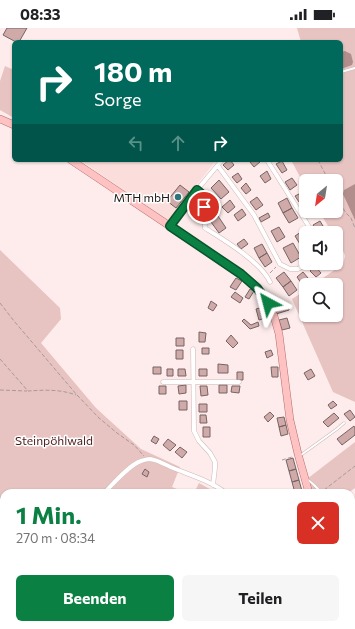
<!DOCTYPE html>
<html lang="de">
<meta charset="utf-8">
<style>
:root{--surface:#fff;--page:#f6f6f6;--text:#202124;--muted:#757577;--accent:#0b8043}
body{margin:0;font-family:Commissioner,sans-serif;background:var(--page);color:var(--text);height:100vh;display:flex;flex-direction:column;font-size:15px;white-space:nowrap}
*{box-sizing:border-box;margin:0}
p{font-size:13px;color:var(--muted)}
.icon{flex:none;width:22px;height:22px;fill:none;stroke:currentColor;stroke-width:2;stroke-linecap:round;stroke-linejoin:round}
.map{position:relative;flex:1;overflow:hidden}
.side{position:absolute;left:0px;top:461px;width:355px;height:140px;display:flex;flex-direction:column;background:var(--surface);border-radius:12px 12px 0 0;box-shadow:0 1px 3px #0004}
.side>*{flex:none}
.top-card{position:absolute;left:12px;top:12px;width:331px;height:122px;border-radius:6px;box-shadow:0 1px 3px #0004;background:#00695c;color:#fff;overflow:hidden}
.needle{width:26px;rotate:210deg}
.fabs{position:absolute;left:299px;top:146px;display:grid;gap:8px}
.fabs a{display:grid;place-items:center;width:44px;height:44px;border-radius:6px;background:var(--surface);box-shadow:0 1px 3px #0004;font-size:20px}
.pin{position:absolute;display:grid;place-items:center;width:34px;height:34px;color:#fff;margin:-17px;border:2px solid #fff;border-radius:50%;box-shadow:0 1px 4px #0007}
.me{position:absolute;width:44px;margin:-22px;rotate:322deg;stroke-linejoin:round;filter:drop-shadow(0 0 3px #0008)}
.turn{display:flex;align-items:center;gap:14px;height:84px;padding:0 16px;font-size:18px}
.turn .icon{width:52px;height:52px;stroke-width:2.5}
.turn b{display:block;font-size:28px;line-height:34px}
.lanes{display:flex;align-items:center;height:38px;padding:0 16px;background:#0003;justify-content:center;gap:20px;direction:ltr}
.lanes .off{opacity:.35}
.round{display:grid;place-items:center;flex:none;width:42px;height:42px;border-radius:6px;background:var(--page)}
.overview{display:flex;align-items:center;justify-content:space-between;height:68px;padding:0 16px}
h1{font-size:24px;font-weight:700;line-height:30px;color:var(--accent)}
.action{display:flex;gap:8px;margin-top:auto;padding:8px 16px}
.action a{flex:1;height:46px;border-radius:6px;background:var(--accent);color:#fff;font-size:16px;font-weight:700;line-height:46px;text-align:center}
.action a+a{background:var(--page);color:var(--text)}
.status{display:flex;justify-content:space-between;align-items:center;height:28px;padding:0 20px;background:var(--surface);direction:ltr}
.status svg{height:11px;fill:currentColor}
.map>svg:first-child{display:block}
.built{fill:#fbdedc}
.green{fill:#e7c3c1}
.water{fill:#b18e8c}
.building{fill:#cfaaa8;stroke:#766464}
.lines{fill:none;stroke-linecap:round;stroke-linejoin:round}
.lane-casing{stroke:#cdbab9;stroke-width:3}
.street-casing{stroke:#cdbab9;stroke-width:5}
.primary-casing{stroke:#af6d6c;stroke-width:8}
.path{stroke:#a79a99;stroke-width:1;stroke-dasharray:4 2;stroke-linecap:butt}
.lane{stroke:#fff;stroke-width:2}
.street{stroke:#fff;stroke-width:4}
.primary{stroke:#fdc2c1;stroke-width:7}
.route-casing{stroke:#07532c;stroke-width:10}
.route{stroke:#0b8043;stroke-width:7}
.poi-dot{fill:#2c767b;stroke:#fefefe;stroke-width:1.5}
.labels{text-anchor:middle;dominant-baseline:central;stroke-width:3;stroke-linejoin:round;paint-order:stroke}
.poi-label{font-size:12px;fill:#201919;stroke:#fefefe;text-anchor:end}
.park-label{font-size:12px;fill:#4a1a1b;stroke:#fefefe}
</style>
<div class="status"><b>08:33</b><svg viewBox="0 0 49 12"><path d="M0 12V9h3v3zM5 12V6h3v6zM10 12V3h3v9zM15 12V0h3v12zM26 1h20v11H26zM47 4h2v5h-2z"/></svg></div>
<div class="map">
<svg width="355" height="601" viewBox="0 0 355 601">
<rect width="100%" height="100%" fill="#fdeceb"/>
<!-- built -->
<path class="built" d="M80,132H216L169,193Z"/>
<!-- green -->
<path class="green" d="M297,0H355V374L333,364L292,271L306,262V287H336V257H313L343,236L345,228L336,204L331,203L319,183H336V153H306V160L291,132H341V14H301Z
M5,38L14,42V90L0,82V53Z
M0,222L60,280L61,291L41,315L96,380L141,421L180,439L172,459L187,465H4V559L2,556L0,557Z
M355,414V460L348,465H313L307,451Z
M199,455L217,465H218H194Z
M149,597H177L178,601H149Z"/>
<!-- water -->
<path class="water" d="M345,23L351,26L353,34L352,37L341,41V24Z
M355,156V192L343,166L344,162Z"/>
<!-- building -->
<path class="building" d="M7,0H27L19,14H16L3,7Z
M229,132H230L234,137L228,142L223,137Z
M251,132H258L260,134L254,139L250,134Z
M282,133L287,142L282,145L276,136Z
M267,143L271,151L265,155L260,148Z
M238,145L242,151L237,155L232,149Z
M292,150L297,157L290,162L285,154Z
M219,152L229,164L221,171L211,160Z
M246,155L251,162L246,166L241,160Z
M180,157L189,164L176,180L167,173Z
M301,165L304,171L299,174L295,168Z
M257,169L263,177L256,182L250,174Z
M209,170H214V183H209Z
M287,170L292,180L283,185L278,175Z
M230,172L235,179L228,185L222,179Z
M306,179V183H313L306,188L302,181Z
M292,180L298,190L289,195L283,185Z
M242,181L246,187L238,193L234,187Z
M268,185L270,189L261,194L259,190Z
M218,188L226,200L219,205L211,194Z
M320,193L323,198L316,202L313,197Z
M323,198L326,203L322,205H318L316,202Z
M279,199L285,209L277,214L271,203Z
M304,202L306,205V219L303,221L295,208Z
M244,211L248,216L241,221L237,216Z
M293,215L301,229L291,235L283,220Z
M262,216L267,225L259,230L254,220Z
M267,225L272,234L265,239L259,230Z
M315,238L321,245L316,249L310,243Z
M284,244L291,253L283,259L276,250Z
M303,244L308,250L301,255L297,249Z
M236,250L242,253L236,262L230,259Z
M291,253L297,262L289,268L283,259Z
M250,261L254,263L249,271L245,269Z
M235,264L243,270L240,275L231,269Z
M211,273L217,277L213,283L208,280Z
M288,277L289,282L276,286L275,281Z
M263,279L266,290L259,292L256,281Z
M287,290L290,300L282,302L279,292Z
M244,291L251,297L258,294L259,298L250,301L242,293Z
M199,304L206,305L205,314H199Z
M231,307L238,315L233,320L226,313Z
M176,310H184V318H176Z
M202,320H209V326H202Z
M176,322H183V331H176Z
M271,322L273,327L267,330L265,324Z
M218,336L228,337V345H218Z
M153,339H161V346H153Z
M271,339H278V349H272Z
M167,341H173V348H167Z
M178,341H185L186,348H178Z
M199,341H207V348H199Z
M311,341L315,348L308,352L304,345Z
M237,344H243V352H237Z
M186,357V365L179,366L178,358Z
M219,357H227V365H219Z
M159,358H166V366H159Z
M200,358H207L208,367L201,368Z
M232,358H240L239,365L231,364Z
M179,373H187V382H179Z
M333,373L337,377L331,381L328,377Z
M199,376H207V384H199Z
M350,382L355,389L350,393L344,386Z
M270,384L274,388L268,394L264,389Z
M334,385L339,390L328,399L323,394Z
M200,387H206L207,395H200Z
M284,389L286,397L279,399L277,390Z
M286,397L288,406L281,408L279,399Z
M354,398L355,400V407L342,417L337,411Z
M203,399H210V409H203Z
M154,408L159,411L156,416L151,413Z
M168,411L176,417L170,423L163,417Z
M180,419L187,424L182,430L175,424Z
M293,430L296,441L289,443L286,432Z
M145,441L149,444L147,449L142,446Z
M296,441L299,452L292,454L289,443Z
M299,452L302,463L295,465L292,454Z
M355,574V584L351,586V577Z"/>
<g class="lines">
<defs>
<path id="lane" d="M341,44L355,40
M301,427L337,401L344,395
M307,451L313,456L322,465
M351,478L355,475
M351,504L355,500
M351,524L355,521"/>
<path id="street" d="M267,132L313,205
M218,138L254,187L280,236L290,241H298L308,235
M197,162L204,168L205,200C224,212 261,234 270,254
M170,198L197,162L222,132
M193,321L194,403L199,413L210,425L215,434V440L213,457
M163,354H239
M104,465C113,456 129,437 141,433C144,432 147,431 150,431C158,432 166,437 173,440C190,447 211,453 226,465
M0,564L4,560
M190,597V601
M260,597L261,601
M336,597L337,601"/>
<path id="primary" d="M0,91L14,97
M71,132L231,239L251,254L257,260L268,275L274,288L279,306L290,392L298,426L309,465
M351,546L355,553"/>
</defs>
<!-- lane casing -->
<use href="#lane" class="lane-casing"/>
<!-- street casing -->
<use href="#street" class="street-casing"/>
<!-- primary casing -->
<use href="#primary" class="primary-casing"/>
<!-- path -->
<path class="path" d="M318,132L329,153
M336,164L341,177L346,185L351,190L355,200
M270,245L276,239
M0,275L14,293L77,367L99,390L117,405L134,417L144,428
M0,331L28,363C44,362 60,361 76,367
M0,362L27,363
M282,432L292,429
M324,462L355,438
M0,506L4,510
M0,552L3,556
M348,601L352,600L355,596"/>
<!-- lane -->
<use href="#lane" class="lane"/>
<!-- street -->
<use href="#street" class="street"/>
<!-- primary -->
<use href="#primary" class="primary"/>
</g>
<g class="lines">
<defs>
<path id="route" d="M204,179V168L197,162L170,198L241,246L257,260L268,275"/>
</defs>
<!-- route casing -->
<use href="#route" class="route-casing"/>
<!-- route -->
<use href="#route" class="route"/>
</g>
<!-- markers -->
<circle class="poi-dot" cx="178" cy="169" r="4"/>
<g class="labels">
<!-- poi labels -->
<g class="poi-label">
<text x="170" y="169">MTH mbH</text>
</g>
<!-- park labels -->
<g class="park-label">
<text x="54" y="412">Steinpöhlwald</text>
</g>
</g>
</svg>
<div class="fabs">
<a><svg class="needle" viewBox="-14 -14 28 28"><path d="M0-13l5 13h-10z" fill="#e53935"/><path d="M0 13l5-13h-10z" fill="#757577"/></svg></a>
<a><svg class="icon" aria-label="sound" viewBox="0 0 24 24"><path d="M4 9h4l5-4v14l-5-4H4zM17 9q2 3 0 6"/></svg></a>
<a><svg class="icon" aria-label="search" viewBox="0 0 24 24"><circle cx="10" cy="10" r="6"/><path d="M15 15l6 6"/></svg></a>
</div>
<div class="pin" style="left:204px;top:179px;background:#d93025"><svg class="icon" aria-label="arrive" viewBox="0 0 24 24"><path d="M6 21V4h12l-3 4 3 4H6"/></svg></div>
<svg class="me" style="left:268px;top:275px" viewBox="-20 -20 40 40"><path d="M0-17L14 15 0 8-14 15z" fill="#0b8043" stroke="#fff" stroke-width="4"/></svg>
<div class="top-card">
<div class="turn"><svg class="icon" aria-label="right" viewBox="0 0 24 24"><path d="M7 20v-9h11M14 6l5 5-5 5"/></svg><div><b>180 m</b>Sorge</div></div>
<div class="lanes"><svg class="icon off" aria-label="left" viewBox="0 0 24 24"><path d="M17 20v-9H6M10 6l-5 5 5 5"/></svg><svg class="icon off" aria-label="ahead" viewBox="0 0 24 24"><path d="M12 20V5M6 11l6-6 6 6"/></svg><svg class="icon" aria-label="right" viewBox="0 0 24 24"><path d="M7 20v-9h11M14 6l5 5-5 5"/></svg></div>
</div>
<section class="side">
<div class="overview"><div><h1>1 Min.</h1><p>270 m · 08:34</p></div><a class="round" style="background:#d93025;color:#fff"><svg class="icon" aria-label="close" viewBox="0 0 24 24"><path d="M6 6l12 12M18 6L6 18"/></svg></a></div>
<div class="action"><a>Beenden</a><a>Teilen</a></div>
</section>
</div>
